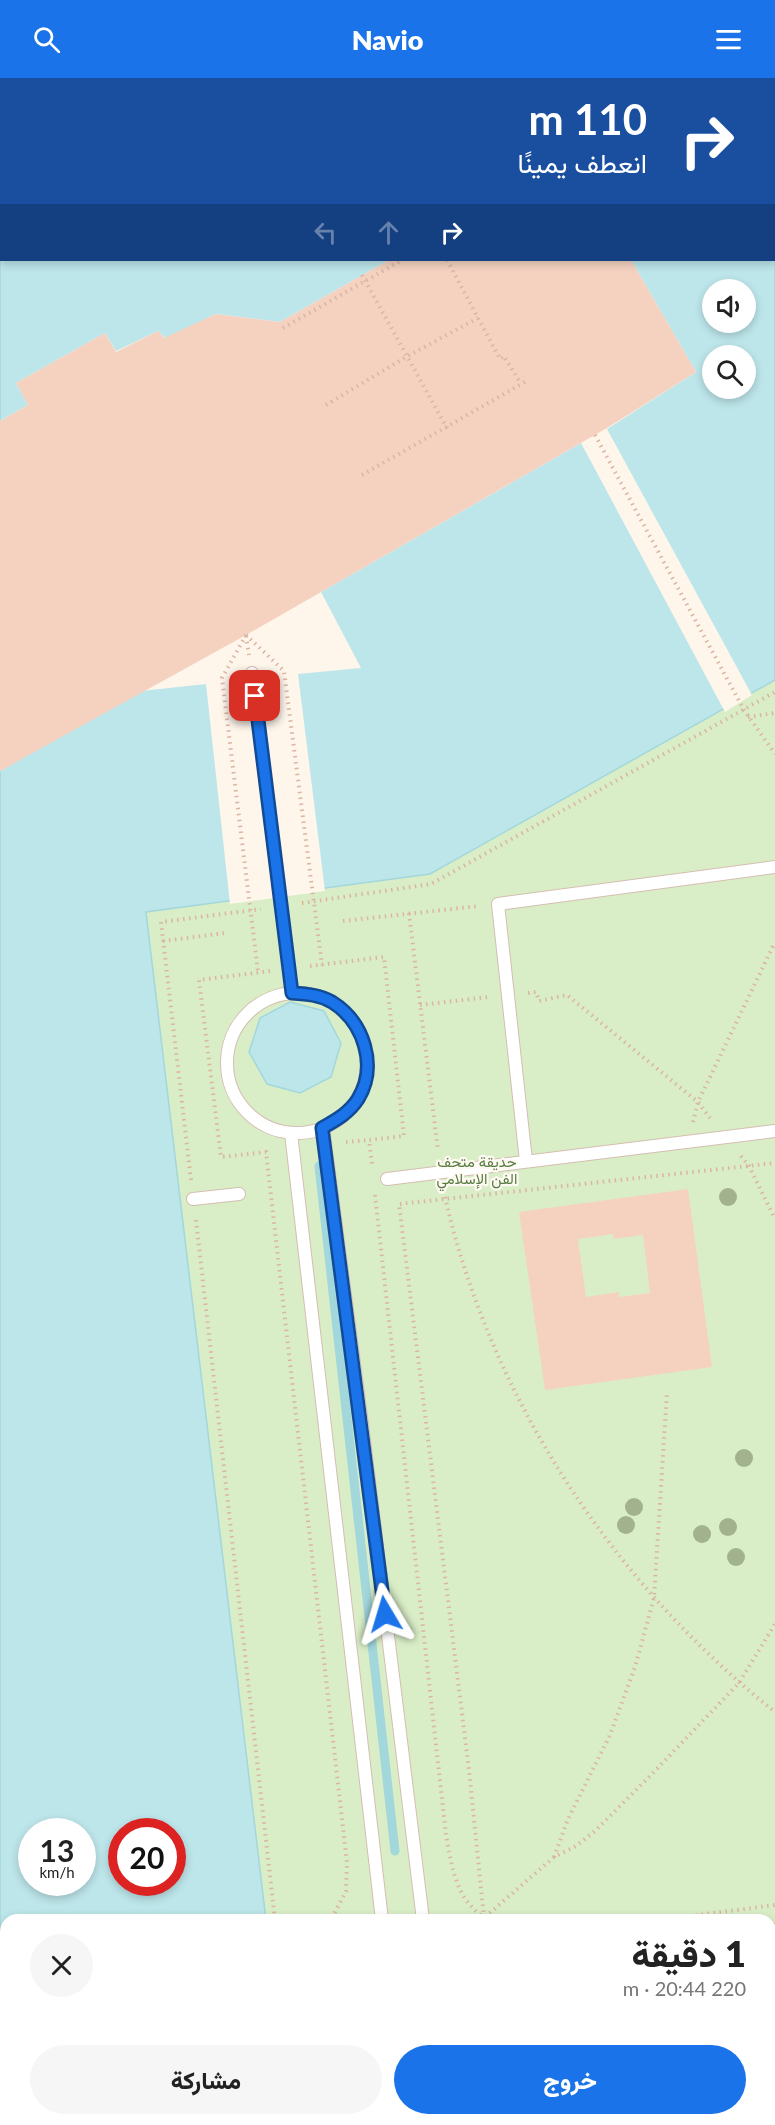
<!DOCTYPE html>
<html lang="ar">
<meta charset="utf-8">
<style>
:root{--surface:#fff;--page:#f6f6f6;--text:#222;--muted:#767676;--accent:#1a73e8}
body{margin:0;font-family:Lato,Vazirmatn,sans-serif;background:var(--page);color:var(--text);direction:rtl;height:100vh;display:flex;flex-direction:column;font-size:22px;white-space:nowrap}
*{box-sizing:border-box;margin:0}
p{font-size:20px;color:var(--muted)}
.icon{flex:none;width:33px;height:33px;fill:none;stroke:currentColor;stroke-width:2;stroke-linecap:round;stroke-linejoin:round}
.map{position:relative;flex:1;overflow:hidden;direction:ltr}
.panel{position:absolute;left:0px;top:1836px;width:776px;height:212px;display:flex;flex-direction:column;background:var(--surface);border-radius:18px 18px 0 0;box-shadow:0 3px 9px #0003;direction:rtl}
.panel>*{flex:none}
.top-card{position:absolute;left:0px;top:0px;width:776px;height:183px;box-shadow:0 3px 9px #0003;direction:rtl;background:#1a4fa0;color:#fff;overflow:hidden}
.tools{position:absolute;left:702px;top:201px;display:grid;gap:12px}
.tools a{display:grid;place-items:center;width:54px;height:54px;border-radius:50%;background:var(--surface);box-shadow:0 3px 9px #0003;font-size:30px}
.speed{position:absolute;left:18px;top:1740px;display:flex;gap:12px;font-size:30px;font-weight:700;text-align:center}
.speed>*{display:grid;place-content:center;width:78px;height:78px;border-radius:50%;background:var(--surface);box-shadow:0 3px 9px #0003;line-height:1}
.speed small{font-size:15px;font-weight:400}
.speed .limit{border:9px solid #d22;background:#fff;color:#111}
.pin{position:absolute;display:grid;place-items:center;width:51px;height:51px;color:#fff;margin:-26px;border-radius:12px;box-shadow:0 3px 9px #0006}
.me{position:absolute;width:66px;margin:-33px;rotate:353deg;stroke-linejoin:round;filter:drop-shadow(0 0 4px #0008)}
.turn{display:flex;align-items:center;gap:21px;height:126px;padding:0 30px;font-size:27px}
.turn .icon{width:78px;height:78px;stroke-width:2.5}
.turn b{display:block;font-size:42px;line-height:51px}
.lanes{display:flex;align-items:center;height:57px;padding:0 30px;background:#0003;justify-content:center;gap:30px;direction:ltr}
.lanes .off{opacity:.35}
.round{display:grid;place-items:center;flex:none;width:63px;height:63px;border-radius:32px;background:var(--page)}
.head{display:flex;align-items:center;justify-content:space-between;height:102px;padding:0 30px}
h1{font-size:36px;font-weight:800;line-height:45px}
.action{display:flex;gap:12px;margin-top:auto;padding:12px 30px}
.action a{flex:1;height:69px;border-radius:36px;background:var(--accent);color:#fff;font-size:24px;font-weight:800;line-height:69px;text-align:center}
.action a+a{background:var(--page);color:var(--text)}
header{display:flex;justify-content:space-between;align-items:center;height:78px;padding:0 30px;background:var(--accent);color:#fff;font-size:27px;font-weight:800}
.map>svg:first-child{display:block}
.green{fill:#d9eec7}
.water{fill:#bde6ea;stroke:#a2d7dc;stroke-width:1.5;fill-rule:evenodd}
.pier{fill:#fef5eb}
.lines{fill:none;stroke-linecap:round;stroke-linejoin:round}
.stream{stroke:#a2d7dc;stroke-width:9}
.building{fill:#f5d2c0;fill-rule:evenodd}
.lane-casing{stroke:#d4beb1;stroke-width:14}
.street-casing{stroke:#d4beb1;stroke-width:26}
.path{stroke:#dbb5a2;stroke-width:4;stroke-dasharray:1.5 4.5;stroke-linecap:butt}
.lane{stroke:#fff;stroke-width:12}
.street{stroke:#fff;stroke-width:24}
.tree{fill:#a1b28c}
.route-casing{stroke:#114b97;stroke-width:15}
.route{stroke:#1a73e8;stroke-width:10}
.labels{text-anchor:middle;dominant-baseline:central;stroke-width:4.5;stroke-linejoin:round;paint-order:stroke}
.park-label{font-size:15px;fill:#557c3f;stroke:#fff9f3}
</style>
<header><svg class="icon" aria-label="menu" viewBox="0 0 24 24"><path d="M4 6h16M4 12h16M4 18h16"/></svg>Navio<svg class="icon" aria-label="search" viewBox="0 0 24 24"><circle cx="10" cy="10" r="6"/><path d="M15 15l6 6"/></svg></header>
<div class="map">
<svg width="775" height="2047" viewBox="0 0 775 2047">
<rect width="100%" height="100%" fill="#fef5eb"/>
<!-- green -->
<path class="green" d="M775,602V2047H224L223,2042H770V1842H266L146,834L430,796Z"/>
<!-- water -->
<path class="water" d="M0,0H775V602L430,796L146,834L266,1842H6V2042H186L187,2047H0ZM2,2H774V182H2ZM712,212H746V244H712ZM712,278H746V310H712ZM32,1754H82V1804H32ZM122,1754H172V1804H122Z
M290,924L324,933L341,965L331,999L300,1015L267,1006L249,974L260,940Z"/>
<!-- pier -->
<path class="pier" d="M389,182H631L696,294L607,351L752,617L725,634L581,365L321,514L361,590L298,596L325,813L230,826L206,606L141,613L0,693V343L28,327L16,305L105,255L116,273L158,253L165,260L216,236L280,244Z"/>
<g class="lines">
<!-- stream -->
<path class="stream" d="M319,1088L395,1773"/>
</g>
<!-- building -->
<path class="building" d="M389,182H631L696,294L607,350L246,557L0,693V343L28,327L16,305L105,255L116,274L158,253L164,260L216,236L280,244Z
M688,1111L712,1289L545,1312L519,1134ZM613,1156V1161L643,1157L650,1215L619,1219V1214L586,1219L578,1161Z"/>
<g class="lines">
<defs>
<path id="lane" d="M252,595L292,915
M227 985a70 70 0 1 1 140 0a70 70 0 1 1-140 0Z
M323,1050L362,1346L423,1842
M291,1055L382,1842
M526,1083L498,826L775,789
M387,1101L775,1053
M193,1121L239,1116"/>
<path id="street" d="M770,1859L775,1858
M402,2042L403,2047
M449,2042L450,2047"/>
</defs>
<!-- lane casing -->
<use href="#lane" class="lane-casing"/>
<!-- street casing -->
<use href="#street" class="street-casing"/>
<!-- path -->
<path class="path" d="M447,182L500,281L504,278L521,306
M362,197L448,352
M283,250L402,182
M326,327L406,279L478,240
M595,357L744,632L775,676
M362,397L525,304
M246,557L284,593L322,887
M246,557L222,600L258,894
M246,558L249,577
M748,639L775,635
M302,825L431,806L775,614
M409,835L438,1073
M343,843L479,828
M163,863L225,855
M310,888L384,879L404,1058L369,1062L372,1086
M270,893L199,902L221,1079L266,1074L347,1785L346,1813L331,1842
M528,915L536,914L539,923L567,917L698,1024L710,1040
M420,927L488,919
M693,1044L698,1024L775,864
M346,1064L369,1062
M741,1078L749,1088L775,1141
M191,1102L161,844L261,831
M375,1117L446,1757C452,1789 456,1825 489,1842
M445,1119C491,1321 613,1505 775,1634
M196,1142L275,1842
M554,1779L568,1741L610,1657L635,1589L654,1520L667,1314
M485,1839L554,1779L576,1768L595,1753L650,1698L739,1605L775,1546
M484,1840L469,1692L399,1126L775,1085
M660,1842L775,1827
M483,2042L484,2047"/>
<!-- lane -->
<use href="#lane" class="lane"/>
<!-- street -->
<use href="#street" class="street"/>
</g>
<!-- trees -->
<g class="tree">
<circle cx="728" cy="1119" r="9"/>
<circle cx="744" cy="1380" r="9"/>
<circle cx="634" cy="1429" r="9"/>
<circle cx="626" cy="1447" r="9"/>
<circle cx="728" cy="1449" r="9"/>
<circle cx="702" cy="1456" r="9"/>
<circle cx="736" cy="1479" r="9"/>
</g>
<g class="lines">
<defs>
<path id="route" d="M255,618L292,915C307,916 320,917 332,924C364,944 378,988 358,1021C349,1035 336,1042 322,1050L385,1536"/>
</defs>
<!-- route casing -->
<use href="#route" class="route-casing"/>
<!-- route -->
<use href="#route" class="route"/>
</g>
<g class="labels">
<!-- park labels -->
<g class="park-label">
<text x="477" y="1083">حديقة متحف<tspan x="477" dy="17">الفن الإسلامي</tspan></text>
</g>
</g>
</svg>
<div class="tools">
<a><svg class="icon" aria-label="sound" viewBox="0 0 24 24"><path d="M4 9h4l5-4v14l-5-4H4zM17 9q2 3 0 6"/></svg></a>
<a><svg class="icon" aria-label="search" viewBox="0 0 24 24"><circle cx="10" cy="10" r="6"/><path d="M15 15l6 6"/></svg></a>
</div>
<div class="speed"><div>13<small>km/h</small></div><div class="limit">20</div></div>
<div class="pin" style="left:255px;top:618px;background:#d93025"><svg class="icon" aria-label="arrive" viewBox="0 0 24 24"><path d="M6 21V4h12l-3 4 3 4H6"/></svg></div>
<svg class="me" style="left:385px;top:1536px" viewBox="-20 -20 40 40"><path d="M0-17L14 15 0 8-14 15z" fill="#1a73e8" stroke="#fff" stroke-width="4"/></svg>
<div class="top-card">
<div class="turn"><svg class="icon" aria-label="right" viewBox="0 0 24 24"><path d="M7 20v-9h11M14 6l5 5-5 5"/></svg><div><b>110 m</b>انعطف يمينًا</div></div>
<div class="lanes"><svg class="icon off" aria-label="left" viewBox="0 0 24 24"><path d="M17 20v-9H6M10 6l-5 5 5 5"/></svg><svg class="icon off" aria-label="ahead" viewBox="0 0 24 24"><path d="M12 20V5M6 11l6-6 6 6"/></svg><svg class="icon" aria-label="right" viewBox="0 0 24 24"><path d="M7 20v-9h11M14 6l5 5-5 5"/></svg></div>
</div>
<section class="panel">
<div class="head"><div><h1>1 دقيقة</h1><p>220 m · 20:44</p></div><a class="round"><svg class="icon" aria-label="close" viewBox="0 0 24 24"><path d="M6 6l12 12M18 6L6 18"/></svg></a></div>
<div class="action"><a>خروج</a><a>مشاركة</a></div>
</section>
</div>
